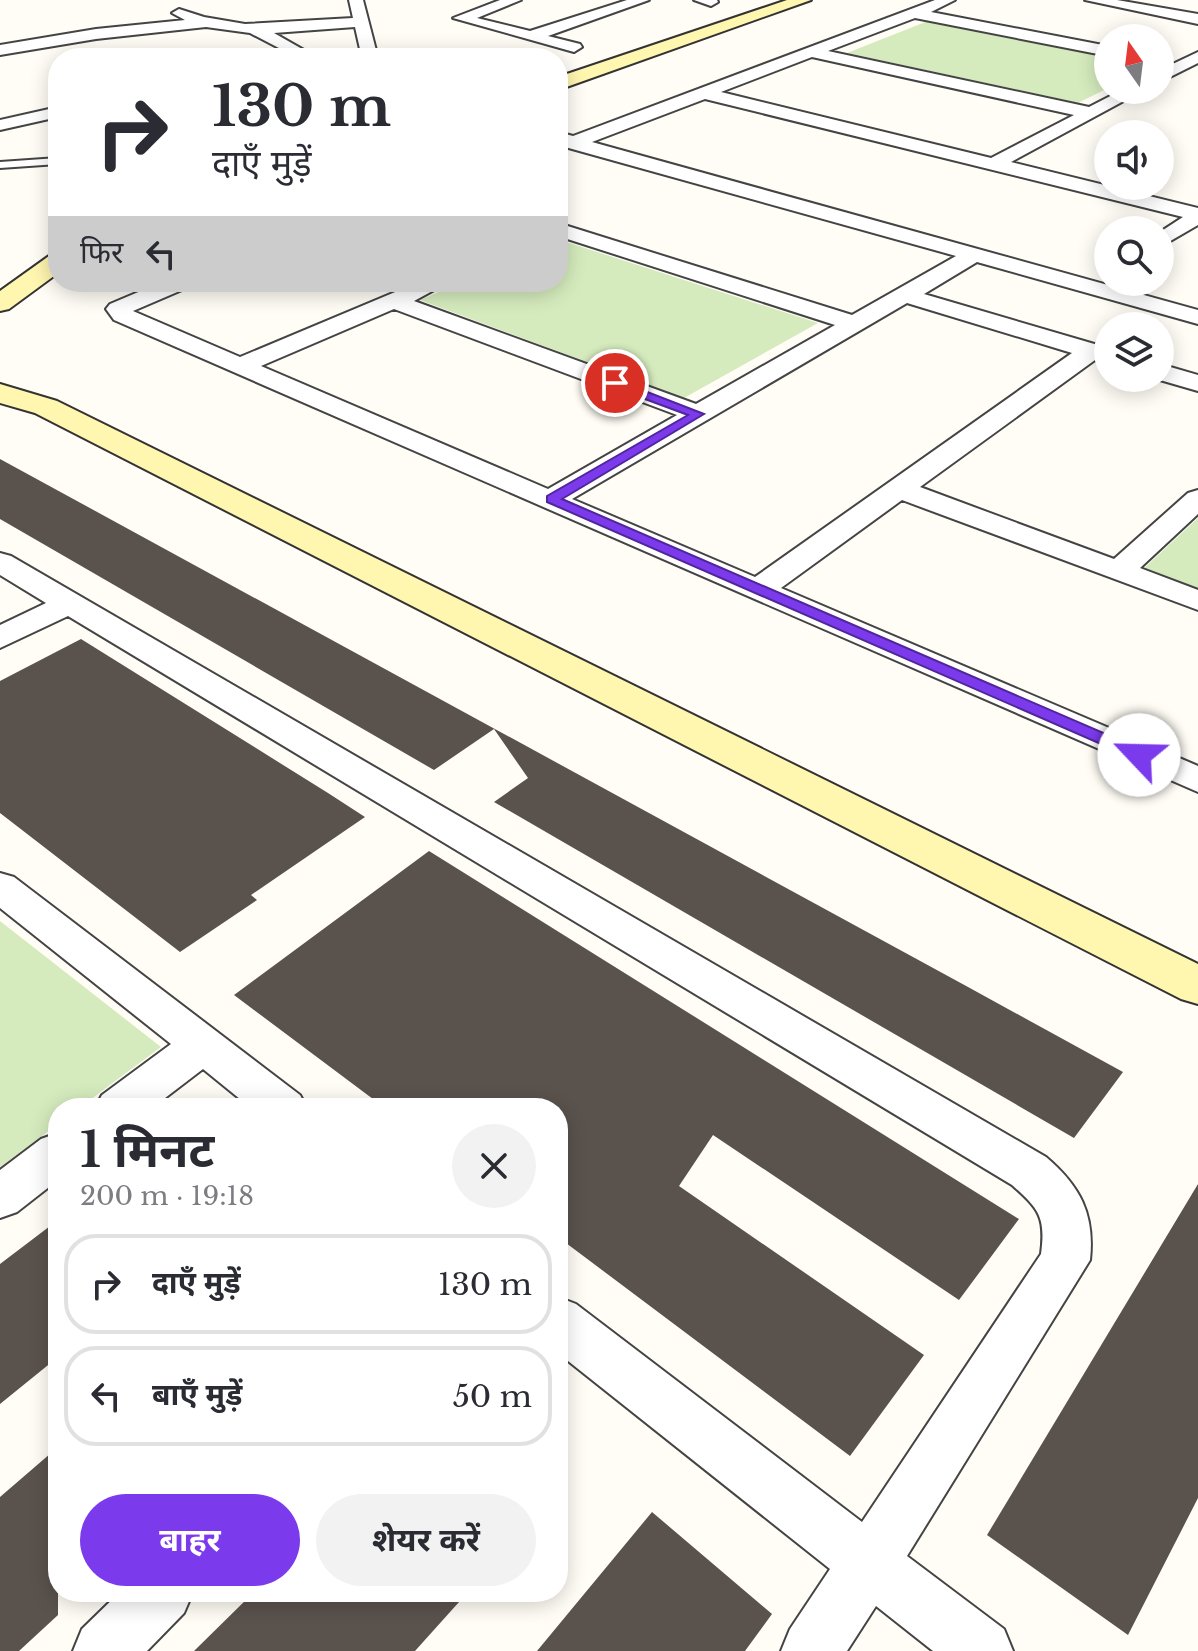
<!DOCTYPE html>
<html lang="hi">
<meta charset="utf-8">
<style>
:root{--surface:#fff;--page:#f2f2f3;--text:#2b2b33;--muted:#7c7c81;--line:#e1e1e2;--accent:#7c3aed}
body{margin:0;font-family:"Libre Baskerville","Noto Sans Devanagari",serif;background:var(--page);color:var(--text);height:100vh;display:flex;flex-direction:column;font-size:30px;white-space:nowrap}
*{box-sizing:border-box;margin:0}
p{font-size:26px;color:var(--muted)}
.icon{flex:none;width:44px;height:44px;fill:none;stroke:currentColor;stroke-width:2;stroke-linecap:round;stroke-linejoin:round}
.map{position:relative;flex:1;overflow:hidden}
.drawer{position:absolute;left:48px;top:1098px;width:520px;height:504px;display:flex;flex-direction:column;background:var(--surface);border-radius:32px;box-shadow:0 4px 20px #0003}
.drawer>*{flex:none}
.top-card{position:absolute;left:48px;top:48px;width:520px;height:244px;border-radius:32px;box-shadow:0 4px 20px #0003;background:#fff;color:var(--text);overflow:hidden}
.needle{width:52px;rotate:346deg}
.buttons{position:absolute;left:1094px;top:24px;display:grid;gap:16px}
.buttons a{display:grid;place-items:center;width:80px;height:80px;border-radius:50%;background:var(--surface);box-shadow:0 4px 20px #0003;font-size:40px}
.pin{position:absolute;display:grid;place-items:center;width:68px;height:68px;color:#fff;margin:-34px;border:4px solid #fff;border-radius:50%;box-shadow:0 2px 8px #0007}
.me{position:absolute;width:88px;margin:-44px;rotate:294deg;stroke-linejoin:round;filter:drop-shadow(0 0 6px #0008)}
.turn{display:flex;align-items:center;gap:28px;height:168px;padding:0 32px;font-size:36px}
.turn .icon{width:104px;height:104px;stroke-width:2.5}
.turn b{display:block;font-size:56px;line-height:68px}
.then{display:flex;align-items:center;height:76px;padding:0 32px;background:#0003;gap:16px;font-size:30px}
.round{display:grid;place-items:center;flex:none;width:84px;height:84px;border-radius:42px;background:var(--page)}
.head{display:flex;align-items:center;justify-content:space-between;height:136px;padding:0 32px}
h1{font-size:48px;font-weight:700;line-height:60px}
.button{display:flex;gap:16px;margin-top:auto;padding:16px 32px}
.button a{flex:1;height:92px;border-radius:48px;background:var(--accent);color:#fff;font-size:32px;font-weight:700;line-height:92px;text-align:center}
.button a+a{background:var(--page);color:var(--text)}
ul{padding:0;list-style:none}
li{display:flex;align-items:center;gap:24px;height:100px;margin:0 16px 12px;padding:0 16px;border:4px solid var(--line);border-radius:32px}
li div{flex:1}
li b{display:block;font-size:30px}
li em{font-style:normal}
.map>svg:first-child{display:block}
.green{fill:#d5ebbd}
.building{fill:#5a524d}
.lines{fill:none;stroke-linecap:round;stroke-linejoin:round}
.service-casing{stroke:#444;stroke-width:4}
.minor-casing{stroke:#444;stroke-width:4}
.secondary-casing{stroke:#333;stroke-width:4}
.service{fill:#fff;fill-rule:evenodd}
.minor{fill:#fff;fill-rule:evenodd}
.secondary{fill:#fff6b0;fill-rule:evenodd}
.route{fill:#7c3aed;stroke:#51269a;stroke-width:2}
</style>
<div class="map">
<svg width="1198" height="1651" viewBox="0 0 1198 1651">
<rect width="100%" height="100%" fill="#fffdf5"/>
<!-- green -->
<path class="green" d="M928,21L1108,57V88L1078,103L847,53Z
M560,240L818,323L684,398L420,300L462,282H558Z
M1198,518V592L1141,571Z
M0,921L161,1047L79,1108H58V1124L0,1167Z"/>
<!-- building -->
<path class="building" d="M0,459L968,987L1123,1072L1074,1138L494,802L528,778L494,729L434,770L0,519Z
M81,639L328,793L365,817L251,895L257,900L180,952L0,813V681Z
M429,851L1019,1219L959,1300L713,1135L679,1186L924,1355L850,1456L558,1237V1108H385L234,995Z
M1198,1184V1498L1128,1635L987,1535Z
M58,1220V1357L0,1404V1264Z
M58,1447V1615L19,1651H0V1497Z
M652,1512L772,1614L745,1651H537Z
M254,1592H468L415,1651H194Z"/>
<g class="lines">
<defs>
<path id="service" d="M58,158V164L0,168V162Z"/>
<path id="minor" d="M349,0H363L378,58H362L355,27L274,33L318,58H298L250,33L206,27L96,39L0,55V45L96,29L185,20L172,13L179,9L204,17L245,24L353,18Z
M500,0H521L477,18L530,31L627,0H649L548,36L580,44L582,47L574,52L453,18Z
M694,0H717L718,2L711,6Z
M935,0H955L931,12L1108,46V56L915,18L828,51L1089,107L1122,90H1144L1011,162L1198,208V225L1160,247V232L1183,217L705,99L592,142L1198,310V324L977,262L924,294L1108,348V363L1095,360L920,487L1114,559L1188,493L1198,490V514L1140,568L1198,590V610L902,500L781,588L1198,766V792L114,320L106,309L110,304L162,282H192L189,287L133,311L240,357L419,282H449L414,301L696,404L835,325L558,236V223L852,315L956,256L565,147L558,144V132L573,136ZM812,57L1074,115L991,158L721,92ZM907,303L1072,353L755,577L572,499ZM394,309L677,415L548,489L261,366Z
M1085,0H1117L1198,14V24Z
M1198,52V63L1160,82V70Z
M58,107V117L0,130V120Z
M1160,364L1198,375V391L1153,378H1160Z
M0,553L11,556L1046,1157C1080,1186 1095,1214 1090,1260L907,1556L1004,1629L1013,1651H933L876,1606L847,1651H781L790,1629L830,1569L558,1353V1297L576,1304L862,1522L1041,1254C1046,1217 1039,1209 1012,1185L68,616L0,648V625L46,603L0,575Z
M0,873L14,877L300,1095L307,1108H251L203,1069L152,1108H95L102,1095L171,1044L0,908Z
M58,1133V1180L17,1212L0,1218V1170L41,1139Z
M120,1592H193L184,1613L147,1651H73L82,1629Z"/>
<path id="secondary" d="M787,0H811L558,90V77Z
M58,253V273L9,309L0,311V291L49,256Z
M0,384L57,401L1198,964V1004L1181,999L35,413L0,403Z"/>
</defs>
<!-- service casing -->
<use href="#service" class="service-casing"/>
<!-- minor casing -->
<use href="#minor" class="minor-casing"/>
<!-- secondary casing -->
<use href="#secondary" class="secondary-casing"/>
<!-- service -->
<use href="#service" class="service"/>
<!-- minor -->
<use href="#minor" class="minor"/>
<!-- secondary -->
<use href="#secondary" class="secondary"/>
</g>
<!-- route -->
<path class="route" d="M610,381H619L704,414L562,499L1145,751V758H1133L547,502V496L688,415L610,386Z"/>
</svg>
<div class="buttons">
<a><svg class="needle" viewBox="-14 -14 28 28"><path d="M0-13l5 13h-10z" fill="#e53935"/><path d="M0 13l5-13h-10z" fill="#7c7c81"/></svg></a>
<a><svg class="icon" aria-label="sound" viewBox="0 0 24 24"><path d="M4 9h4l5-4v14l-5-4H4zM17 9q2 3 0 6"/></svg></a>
<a><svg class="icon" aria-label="search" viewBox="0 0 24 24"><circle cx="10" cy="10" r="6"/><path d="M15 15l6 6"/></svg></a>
<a><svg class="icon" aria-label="layers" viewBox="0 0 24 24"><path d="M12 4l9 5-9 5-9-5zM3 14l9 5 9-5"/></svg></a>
</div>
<div class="pin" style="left:615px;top:383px;background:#d93025"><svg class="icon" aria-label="arrive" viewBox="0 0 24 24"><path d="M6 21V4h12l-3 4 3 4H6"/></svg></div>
<svg class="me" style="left:1139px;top:755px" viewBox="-20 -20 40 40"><circle r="19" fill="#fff"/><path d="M0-13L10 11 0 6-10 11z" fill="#7c3aed"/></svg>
<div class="top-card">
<div class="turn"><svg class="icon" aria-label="right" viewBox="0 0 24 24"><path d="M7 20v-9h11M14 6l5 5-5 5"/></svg><div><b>130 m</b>दाएँ मुड़ें</div></div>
<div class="then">फिर<svg class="icon" aria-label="left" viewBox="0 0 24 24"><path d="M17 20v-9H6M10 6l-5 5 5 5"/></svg></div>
</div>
<section class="drawer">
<div class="head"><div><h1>1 मिनट</h1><p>200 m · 19:18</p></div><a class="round"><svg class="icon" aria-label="close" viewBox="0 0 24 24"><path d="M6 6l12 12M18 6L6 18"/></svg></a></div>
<ul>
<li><svg class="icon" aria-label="right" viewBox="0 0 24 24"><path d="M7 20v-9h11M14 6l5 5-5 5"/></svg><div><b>दाएँ मुड़ें</b></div><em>130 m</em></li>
<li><svg class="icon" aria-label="left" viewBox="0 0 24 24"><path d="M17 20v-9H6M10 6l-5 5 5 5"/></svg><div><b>बाएँ मुड़ें</b></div><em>50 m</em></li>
</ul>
<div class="button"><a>बाहर</a><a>शेयर करें</a></div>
</section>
</div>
